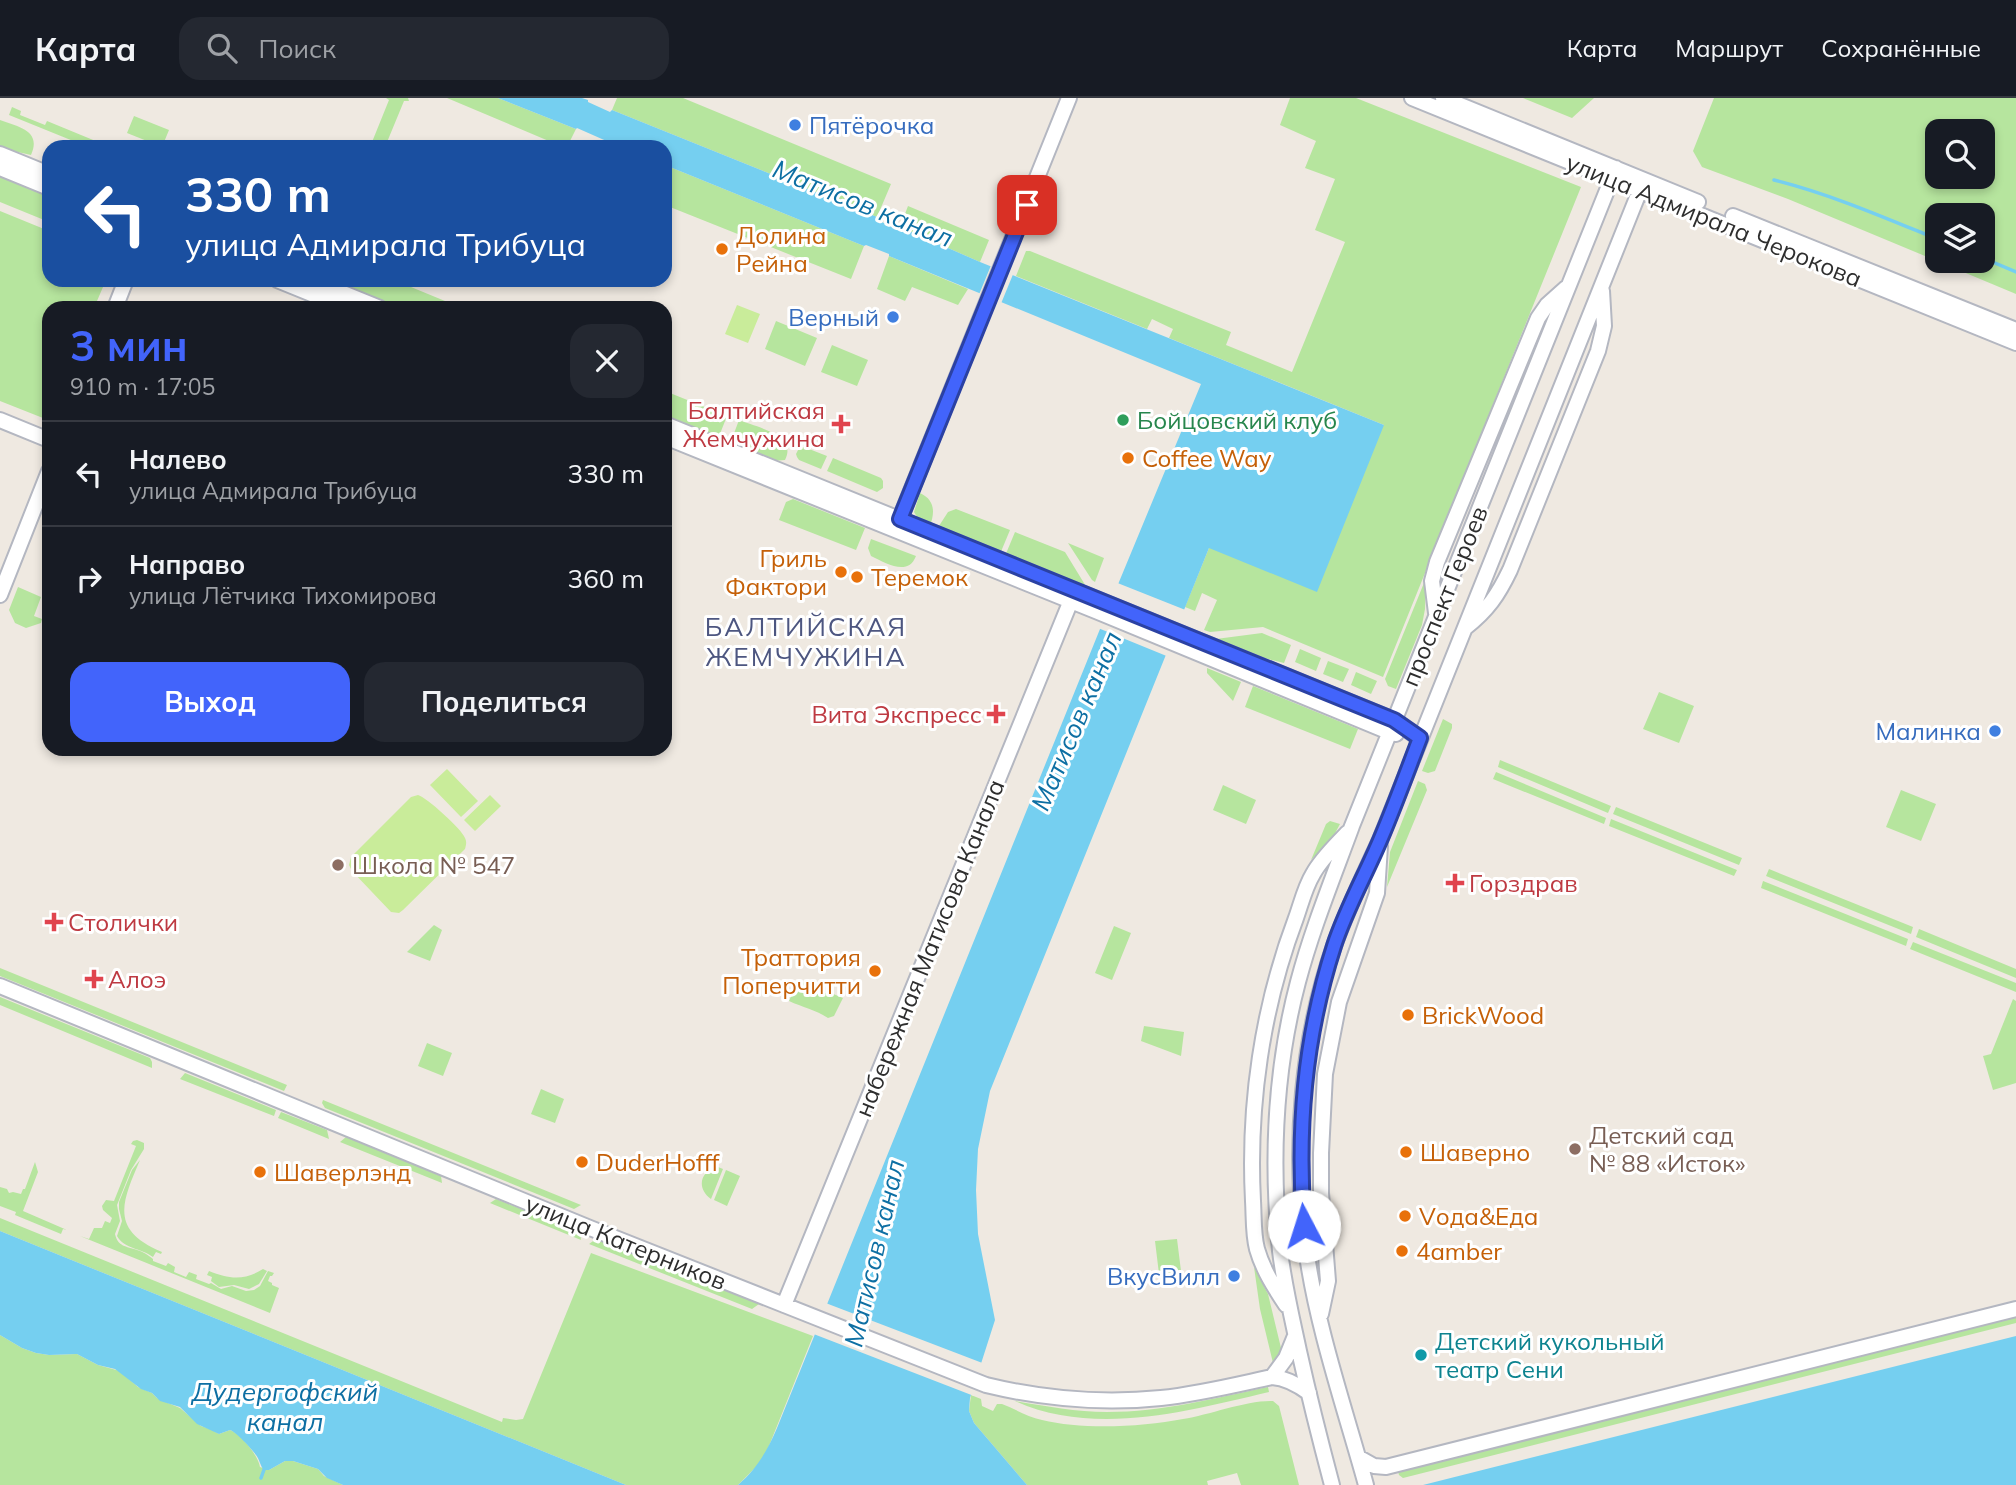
<!DOCTYPE html>
<html lang="ru">
<meta charset="utf-8">
<style>
:root{--surface:#171b24;--page:#242831;--text:#f1f3f6;--muted:#9ea1a6;--line:#363941;--accent:#4264fb}
body{margin:0;font-family:Mulish,sans-serif;background:var(--page);color:var(--text);height:100vh;display:flex;flex-direction:column;font-size:26px;white-space:nowrap}
*{box-sizing:border-box;margin:0}
p{font-size:23px;color:var(--muted)}
.icon{flex:none;width:38px;height:38px;fill:none;stroke:currentColor;stroke-width:2;stroke-linecap:round;stroke-linejoin:round}
.map{position:relative;flex:1;overflow:hidden}
.side{position:absolute;left:42px;top:203px;width:630px;height:455px;display:flex;flex-direction:column;background:var(--surface);border-radius:21px;box-shadow:0 4px 10px #0003}
.side>*{flex:none}
.banner{position:absolute;left:42px;top:42px;width:630px;height:147px;border-radius:21px;box-shadow:0 4px 10px #0003;background:#1a4fa0;color:#fff;overflow:hidden}
.buttons{position:absolute;left:1925px;top:21px;display:grid;gap:14px}
.buttons a{display:grid;place-items:center;width:70px;height:70px;border-radius:14px;background:var(--surface);box-shadow:0 4px 10px #0003;font-size:35px}
.pin{position:absolute;display:grid;place-items:center;width:60px;height:60px;color:#fff;margin:-30px;border-radius:14px;box-shadow:0 4px 10px #0006}
.me{position:absolute;width:77px;margin:-38px;rotate:355deg;stroke-linejoin:round;filter:drop-shadow(0 0 5px #0008)}
.turn{display:flex;align-items:center;gap:24px;height:147px;padding:0 28px;font-size:32px}
.turn .icon{width:91px;height:91px;stroke-width:2.5}
.turn b{display:block;font-size:49px;line-height:60px}
.round{display:grid;place-items:center;flex:none;width:74px;height:74px;border-radius:21px;background:var(--page)}
.head{display:flex;align-items:center;justify-content:space-between;height:119px;padding:0 28px}
h1{font-size:42px;font-weight:700;line-height:52px;color:var(--accent)}
.button{display:flex;gap:14px;margin-top:auto;padding:14px 28px}
.button a{flex:1;height:80px;border-radius:21px;background:var(--accent);color:#fff;font-size:28px;font-weight:700;line-height:80px;text-align:center}
.button a+a{background:var(--page);color:var(--text)}
ul{padding:0;list-style:none}
li{display:flex;align-items:center;gap:21px;height:105px;padding:0 28px;border-top:2px solid var(--line)}
li div{flex:1}
li b{display:block;font-size:26px}
li em{font-style:normal}
header{display:flex;align-items:center;gap:42px;box-sizing:border-box;height:98px;padding:0 35px;background:var(--surface);border-bottom:2px solid var(--line)}
header strong{font-size:33px}
nav{display:flex;gap:38px;margin-inline-start:auto;font-size:24px}
.search{width:490px;height:63px;background:var(--page);display:flex;align-items:center;gap:18px;box-sizing:border-box;padding:0 24px;border-radius:21px;color:var(--muted);font-size:26px}
.map>svg:first-child{display:block}
.green{fill:#b6e59e;fill-rule:evenodd}
.pitch{fill:#c9ec9a}
.water{fill:#75cff0}
.pier{fill:#efe9e1}
.lines{fill:none;stroke-linecap:round;stroke-linejoin:round}
.stream{stroke:#75cff0;stroke-width:3.5}
.minor-casing{stroke:#b4b7c1;stroke-width:18}
.minor{stroke:#fff;stroke-width:14}
.route-casing{stroke:#2b41a3;stroke-width:18}
.route{stroke:#4264fb;stroke-width:12}
.shop-dot{fill:#3f7fe0;stroke:#fff;stroke-width:2.5}
.food-dot{fill:#e8710a;stroke:#fff;stroke-width:2.5}
.leisure-dot{fill:#2e9e5b;stroke:#fff;stroke-width:2.5}
.health-dot{fill:#e0444e;stroke:#fff;stroke-width:2.5}
.education-dot{fill:#8d6e63;stroke:#fff;stroke-width:2.5}
.culture-dot{fill:#0f9aa8;stroke:#fff;stroke-width:2.5}
.labels{text-anchor:middle;dominant-baseline:central;stroke-width:6;stroke-linejoin:round;paint-order:stroke}
.shop-label{font-size:24px;fill:#366cbe;stroke:#fff;text-anchor:end}
.street-label{font-size:24px;fill:#2e2e2e;stroke:#fff}
.food-label{font-size:24px;fill:#c56008;stroke:#fff;text-anchor:start}
.health-label{font-size:24px;fill:#be3a42;stroke:#fff;text-anchor:start}
.leisure-label{font-size:24px;fill:#27864d;stroke:#fff;text-anchor:start}
.education-label{font-size:24px;fill:#785e54;stroke:#fff;text-anchor:start}
.culture-label{font-size:24px;fill:#0d838f;stroke:#fff;text-anchor:start}
.water-label{font-size:26px;font-style:italic;fill:#0d6fa3;stroke:#fff}
.neighbourhood-label{font-size:26px;letter-spacing:2px;fill:#4d5680;stroke:#fff}
</style>
<header>
<strong>Карта</strong>
<div class="search"><svg class="icon" aria-label="search" viewBox="0 0 24 24"><circle cx="10" cy="10" r="6"/><path d="M15 15l6 6"/></svg>Поиск</div>
<nav><a>Карта</a><a>Маршрут</a><a>Сохранённые</a></nav>
</header>
<div class="map">
<svg width="2016" height="1387" viewBox="0 0 2016 1387">
<rect width="100%" height="100%" fill="#efe9e1"/>
<!-- green -->
<path class="green" d="M386,0H408L409,3H404L385,49H370L389,2Z
M447,0H498L576,31L567,49H563Z
M617,0H683L891,86L877,119L612,12Z
M1290,0H1356L1581,89L1383,579L1263,529L1210,534L1204,532L1217,502L1202,495L1195,513L1185,509L1209,450L1384,327L1169,240L1173,231L1152,221L1147,231L1016,178L1026,153H1030L1231,234L1226,247L1292,274L1345,144L1315,132L1335,81L1305,70L1316,43L1280,27Z
M1523,0H1594L1572,20Z
M1714,0H2016V196L1937,163H1983V117H1937V163L1788,101L1702,69L1693,53ZM1937,33H1983V79H1937Z
M12,9L21,13L20,17L45,27L47,23L98,44L96,49H88L9,17Z
M134,18L169,32L162,49L127,35Z
M0,22C18,29 42,32 31,57L0,50Z
M665,67L864,148L851,181L665,107Z
M0,77L49,97V124L0,104Z
M908,108L989,142L980,164L900,129Z
M0,113L49,133V182H106L94,210H49L48,322L0,303Z
M889,158L968,191L958,207L912,189L905,203L877,191Z
M349,182H394L462,210H396L346,189Z
M776,223L817,240L805,268L765,251Z
M832,247L868,262L857,288L821,274Z
M665,293L727,318L718,341L665,320Z
M739,322C756,329 798,337 785,362C767,365 747,353 730,346Z
M804,349L827,358L821,371L799,362L797,359L796,356L799,350Z
M833,360L881,380L883,383V390L877,394L827,373Z
M920,395C935,402 935,414 930,428L920,424L914,414Z
M793,401L865,430L856,452L779,422L786,404Z
M956,411L1010,432L1000,456L937,431L948,414Z
M1015,434L1065,454L1087,490L1005,458Z
M871,441L916,458C908,479 886,465 871,458L868,450Z
M1068,445L1104,460L1095,484L1092,482Z
M1426,480L1425,511L1422,527L1396,591L1388,588L1385,581Z
M18,489L41,499L34,518L42,521L41,525L26,530L15,525L9,512Z
M1262,535L1291,547L1284,565L1256,558L1216,541Z
M1300,551L1321,560L1316,573L1295,564Z
M1328,563L1349,571L1343,584L1323,576Z
M1207,570L1241,584L1233,603L1207,575Z
M1356,574L1377,583L1371,596L1351,587Z
M1253,588L1358,631L1350,651L1245,609Z
M1659,594L1694,608L1679,645L1643,631Z
M1443,621L1452,626V630L1435,673L1428,675L1422,673Z
M1500,662L1611,708L1608,715L1498,669Z
M1496,674L1606,720L1604,726L1493,681Z
M1418,683L1425,686L1427,692L1387,789L1390,754Z
M1223,687L1256,702L1246,726L1213,712Z
M1901,692L1936,706L1921,743L1886,729Z
M1616,709L1742,760L1739,767L1613,716Z
M1611,721L1737,772L1734,778L1609,728Z
M1330,723L1340,726L1333,739L1311,762L1326,726Z
M1769,771L1913,829L1911,836L1766,778Z
M1763,783L1908,841L1906,848L1761,790Z
M434,827L442,832L430,863L407,854Z
M1114,828L1131,835L1112,882L1095,875Z
M1919,831L2016,871V880L1916,839Z
M1913,844L2016,885V894L1910,851Z
M0,870L287,987L284,993L0,878Z
M798,882L805,885L810,890H818L823,895H831L843,900L834,918L828,920C816,912 802,909 789,903Z
M0,899L150,960L152,964V970L0,907Z
M2013,901L2016,903V985L1993,992L1983,958L1991,956Z
M1144,928L1184,934L1181,958L1141,943Z
M427,945L452,955L443,978L418,968Z
M185,975L276,1012L274,1018L180,981Z
M541,991L564,1001L555,1025L531,1016Z
M323,1002L581,1107L574,1111L325,1010L322,1005Z
M281,1014L327,1032L329,1041L278,1020Z
M346,1039L441,1078L442,1085L340,1044Z
M137,1042L144,1045V1051L131,1072L117,1107L120,1123L115,1136C118,1149 126,1148 137,1152C144,1154 148,1157 153,1161V1163L166,1168L168,1165L175,1169L174,1174L186,1179L189,1174L197,1177L196,1181L209,1186L211,1185L221,1191L232,1188L246,1193L254,1192L260,1188L268,1173L274,1175L272,1178H270L268,1183L272,1185V1187L279,1190L270,1215L80,1138L89,1141L94,1130H102L105,1123L110,1125L112,1120L103,1112L102,1108L106,1102L114,1103L136,1048L131,1046L133,1043Z
M140,1062C122,1104 109,1132 162,1154L161,1156L156,1154L153,1159C141,1150 124,1151 117,1138L122,1123L119,1111V1104L132,1072Z
M35,1064L38,1074L23,1113L67,1132L63,1131L61,1136L15,1117L16,1114L0,1108V1089L7,1091L9,1095L13,1094L21,1096L23,1091H25Z
M718,1069L723,1071L711,1101C696,1090 700,1073 718,1069Z
M726,1072L740,1078L727,1108L714,1102Z
M496,1101L580,1134L581,1142L490,1105Z
M0,1120L502,1324L503,1320L516,1322L523,1321L591,1155L813,1238L767,1353L759,1366L738,1387H626L0,1133Z
M596,1141L759,1206L752,1211L589,1146Z
M1177,1141L1182,1181L1160,1184L1155,1143Z
M1254,1169L1268,1196L1281,1250L1279,1259L1273,1265L1260,1211Z
M263,1171L267,1173L259,1186L249,1191L234,1187L219,1189L211,1183L212,1179L207,1177L209,1173C229,1181 244,1183 263,1171Z
M2016,1217V1225L1403,1380L1399,1377L1398,1373Z
M0,1237L22,1250L36,1255L49,1257L77,1256L98,1267L120,1273L138,1289L152,1295L157,1300L168,1305L180,1310L201,1328L210,1331L219,1336L230,1332C241,1336 258,1357 260,1369L269,1372L285,1363H293L318,1371L324,1378L343,1387H0Z
M1268,1289L1269,1294C1188,1313 1095,1339 1015,1303C1046,1308 1076,1314 1107,1314C1162,1314 1215,1300 1268,1289Z
M971,1297L981,1301L982,1308L993,1313L997,1306H1002C1015,1311 1028,1319 1042,1322C1082,1332 1142,1329 1183,1321C1209,1317 1247,1302 1273,1303L1279,1308L1299,1387H1241L1237,1375L1207,1383L1208,1387H1027L974,1325L969,1313Z"/>
<!-- pitch -->
<path class="pitch" d="M737,207L760,216L748,245L725,236Z
M447,671L478,703L461,719L430,687Z
M418,697C426,699 462,731 465,740C467,744 466,747 465,751L403,812L399,815L391,814L352,773L349,767L351,759L411,699Z
M490,697L501,708L475,733L464,722Z"/>
<!-- water -->
<path class="water" d="M498,0H582L588,2V4L610,14L612,12L877,119V122L898,131L900,129L980,164L1384,327L1317,494L1209,450L990,993L978,1051L976,1092L978,1136L995,1222L970,1300L969,1313L974,1325L1027,1387H738C757,1371 767,1353 777,1330L1119,484L1201,286L889,158V156L866,147L864,148L665,67V49H620L577,30L576,31Z
M0,1133L626,1387H343L327,1380L318,1371L293,1363H285L269,1372H264C260,1368 260,1362 256,1357C251,1350 236,1334 230,1332L219,1336L197,1326L180,1309L160,1303L152,1295L141,1291L115,1271L98,1267L77,1256L49,1257L36,1255L22,1250L0,1237Z
M2016,1238V1387H1423Z"/>
<!-- pier -->
<path class="pier" d="M992,165L1014,174L1000,208L978,199Z
M1115,484L1188,513L1169,559L1098,530Z
M823,1204L985,1266L974,1298L811,1235Z"/>
<g class="lines">
<!-- stream -->
<path class="stream" d="M1774,82C1830,96 1883,119 1937,141
M1983,160L2016,174
M261,1380L265,1369"/>
<defs>
<path id="minor" d="M1412,0L2016,245
M1443,0L1698,104
M0,56L49,76
M0,70L49,90
M1733,118L2016,232
M277,182L346,210
M311,182L380,210
M115,210L126,182
M0,322L49,342
M665,326L1394,622L1420,641
M665,339L1098,514L1389,634L1396,636
M897,428L1069,0
M0,497L49,373
M1436,515L1432,483L1437,464L1538,220L1547,207L1566,190
M1465,530C1488,512 1498,497 1510,472L1598,253L1604,228L1602,193
M0,888L590,1130L986,1287C1044,1301 1102,1306 1161,1300C1199,1296 1235,1287 1272,1279C1286,1280 1297,1286 1309,1295
M784,1207L1074,495
M1286,1207C1274,1189 1263,1172 1257,1151C1253,1136 1254,1119 1253,1103C1248,1008 1262,910 1296,820C1301,806 1305,789 1313,776C1321,761 1335,748 1347,735
M1321,1216L1328,1183L1321,1095V1055L1325,976L1339,904L1377,795L1380,748
M1272,1279L1286,1260L1295,1238
M1358,1359L1374,1368L1386,1369L2016,1211
M1332,1387C1320,1342 1309,1298 1299,1253C1292,1220 1284,1187 1280,1153C1271,1064 1275,971 1298,884C1312,831 1333,780 1352,728L1616,70
M1366,1387C1345,1311 1316,1227 1306,1150C1293,1049 1301,941 1335,845C1348,810 1364,776 1380,742L1644,82"/>
</defs>
<!-- minor casing -->
<use href="#minor" class="minor-casing"/>
<!-- minor -->
<use href="#minor" class="minor"/>
</g>
<g class="lines">
<defs>
<path id="route" d="M1027,107L900,421L1394,622L1420,640C1407,674 1395,707 1381,740C1366,776 1346,811 1334,848C1304,941 1297,1032 1304,1128"/>
</defs>
<!-- route casing -->
<use href="#route" class="route-casing"/>
<!-- route -->
<use href="#route" class="route"/>
</g>
<!-- markers -->
<g class="shop-dot">
<circle cx="795" cy="27" r="7"/>
<circle cx="893" cy="219" r="7"/>
<circle cx="1995" cy="633" r="7"/>
<circle cx="1234" cy="1178" r="7"/>
</g>
<g class="food-dot">
<circle cx="722" cy="151" r="7"/>
<circle cx="1128" cy="360" r="7"/>
<circle cx="841" cy="474" r="7"/>
<circle cx="857" cy="479" r="7"/>
<circle cx="875" cy="873" r="7"/>
<circle cx="1408" cy="917" r="7"/>
<circle cx="1406" cy="1054" r="7"/>
<circle cx="582" cy="1064" r="7"/>
<circle cx="260" cy="1074" r="7"/>
<circle cx="1405" cy="1118" r="7"/>
<circle cx="1402" cy="1153" r="7"/>
</g>
<circle class="leisure-dot" cx="1123" cy="322" r="7"/>
<g class="health-dot">
<path d="M837.5 315.5h7v7h7v7h-7v7h-7v-7h-7v-7h7z"/>
<path d="M992.5 605.5h7v7h7v7h-7v7h-7v-7h-7v-7h7z"/>
<path d="M1451.5 774.5h7v7h7v7h-7v7h-7v-7h-7v-7h7z"/>
<path d="M50.5 813.5h7v7h7v7h-7v7h-7v-7h-7v-7h7z"/>
<path d="M90.5 870.5h7v7h7v7h-7v7h-7v-7h-7v-7h7z"/>
</g>
<g class="education-dot">
<circle cx="338" cy="767" r="7"/>
<circle cx="1575" cy="1051" r="7"/>
</g>
<circle class="culture-dot" cx="1421" cy="1257" r="7"/>
<g class="labels">
<!-- shop labels -->
<g class="shop-label">
<text x="809" y="27" text-anchor="start">Пятёрочка</text>
<text x="879" y="219">Верный</text>
<text x="1981" y="633">Малинка</text>
<text x="1220" y="1178">ВкусВилл</text>
</g>
<!-- street labels -->
<g class="street-label">
<text transform="translate(1714 122) rotate(22)">улица Адмирала Черокова</text>
<text transform="translate(1444 498) rotate(-68)">проспект Героев</text>
<text transform="translate(929 850) rotate(-68)">набережная Матисова Канала</text>
<text transform="translate(626 1144) rotate(22)">улица Катерников</text>
</g>
<!-- food labels -->
<g class="food-label">
<text x="736" y="137">Долина<tspan x="736" dy="28">Рейна</tspan></text>
<text x="1142" y="360">Coffee Way</text>
<text x="827" y="460" text-anchor="end">Гриль<tspan x="827" dy="28">Фактори</tspan></text>
<text x="871" y="479">Теремок</text>
<text x="861" y="859" text-anchor="end">Траттория<tspan x="861" dy="28">Поперчитти</tspan></text>
<text x="1422" y="917">BrickWood</text>
<text x="1420" y="1054">Шаверно</text>
<text x="596" y="1064">DuderHofff</text>
<text x="274" y="1074">Шаверлэнд</text>
<text x="1419" y="1118">Vода&amp;Еда</text>
<text x="1416" y="1153">4amber</text>
</g>
<!-- health labels -->
<g class="health-label">
<text x="825" y="312" text-anchor="end">Балтийская<tspan x="825" dy="28">Жемчужина</tspan></text>
<text x="982" y="616" text-anchor="end">Вита Экспресс</text>
<text x="1469" y="785">Горздрав</text>
<text x="68" y="824">Столички</text>
<text x="108" y="881">Алоэ</text>
</g>
<!-- leisure labels -->
<g class="leisure-label">
<text x="1137" y="322">Бойцовский клуб</text>
</g>
<!-- education labels -->
<g class="education-label">
<text x="352" y="767">Школа № 547</text>
<text x="1589" y="1037">Детский сад<tspan x="1589" dy="28">№ 88 «Исток»</tspan></text>
</g>
<!-- culture labels -->
<g class="culture-label">
<text x="1435" y="1243">Детский кукольный<tspan x="1435" dy="28">театр Сени</tspan></text>
</g>
<!-- water labels -->
<g class="water-label">
<text transform="translate(863 105) rotate(22)">Матисов канал</text>
<text transform="translate(1076 623) rotate(-67)">Матисов канал</text>
<text transform="translate(874 1155) rotate(-77)">Матисов канал</text>
<text x="285" y="1293">Дудергофский<tspan x="285" dy="30">канал</tspan></text>
</g>
<!-- neighbourhood labels -->
<g class="neighbourhood-label">
<text x="806" y="528">БАЛТИЙСКАЯ<tspan x="806" dy="30">ЖЕМЧУЖИНА</tspan></text>
</g>
</g>
</svg>
<div class="buttons">
<a><svg class="icon" aria-label="search" viewBox="0 0 24 24"><circle cx="10" cy="10" r="6"/><path d="M15 15l6 6"/></svg></a>
<a><svg class="icon" aria-label="layers" viewBox="0 0 24 24"><path d="M12 4l9 5-9 5-9-5zM3 14l9 5 9-5"/></svg></a>
</div>
<div class="pin" style="left:1027px;top:107px;background:#d93025"><svg class="icon" aria-label="arrive" viewBox="0 0 24 24"><path d="M6 21V4h12l-3 4 3 4H6"/></svg></div>
<svg class="me" style="left:1304px;top:1128px" viewBox="-20 -20 40 40"><circle r="19" fill="#fff"/><path d="M0-13L10 11 0 6-10 11z" fill="#4264fb"/></svg>
<div class="banner">
<div class="turn"><svg class="icon" aria-label="left" viewBox="0 0 24 24"><path d="M17 20v-9H6M10 6l-5 5 5 5"/></svg><div><b>330 m</b>улица Адмирала Трибуца</div></div>
</div>
<section class="side">
<div class="head"><div><h1>3 мин</h1><p>910 m · 17:05</p></div><a class="round"><svg class="icon" aria-label="close" viewBox="0 0 24 24"><path d="M6 6l12 12M18 6L6 18"/></svg></a></div>
<ul>
<li><svg class="icon" aria-label="left" viewBox="0 0 24 24"><path d="M17 20v-9H6M10 6l-5 5 5 5"/></svg><div><b>Налево</b><p>улица Адмирала Трибуца</p></div><em>330 m</em></li>
<li><svg class="icon" aria-label="right" viewBox="0 0 24 24"><path d="M7 20v-9h11M14 6l5 5-5 5"/></svg><div><b>Направо</b><p>улица Лётчика Тихомирова</p></div><em>360 m</em></li>
</ul>
<div class="button"><a>Выход</a><a>Поделиться</a></div>
</section>
</div>
